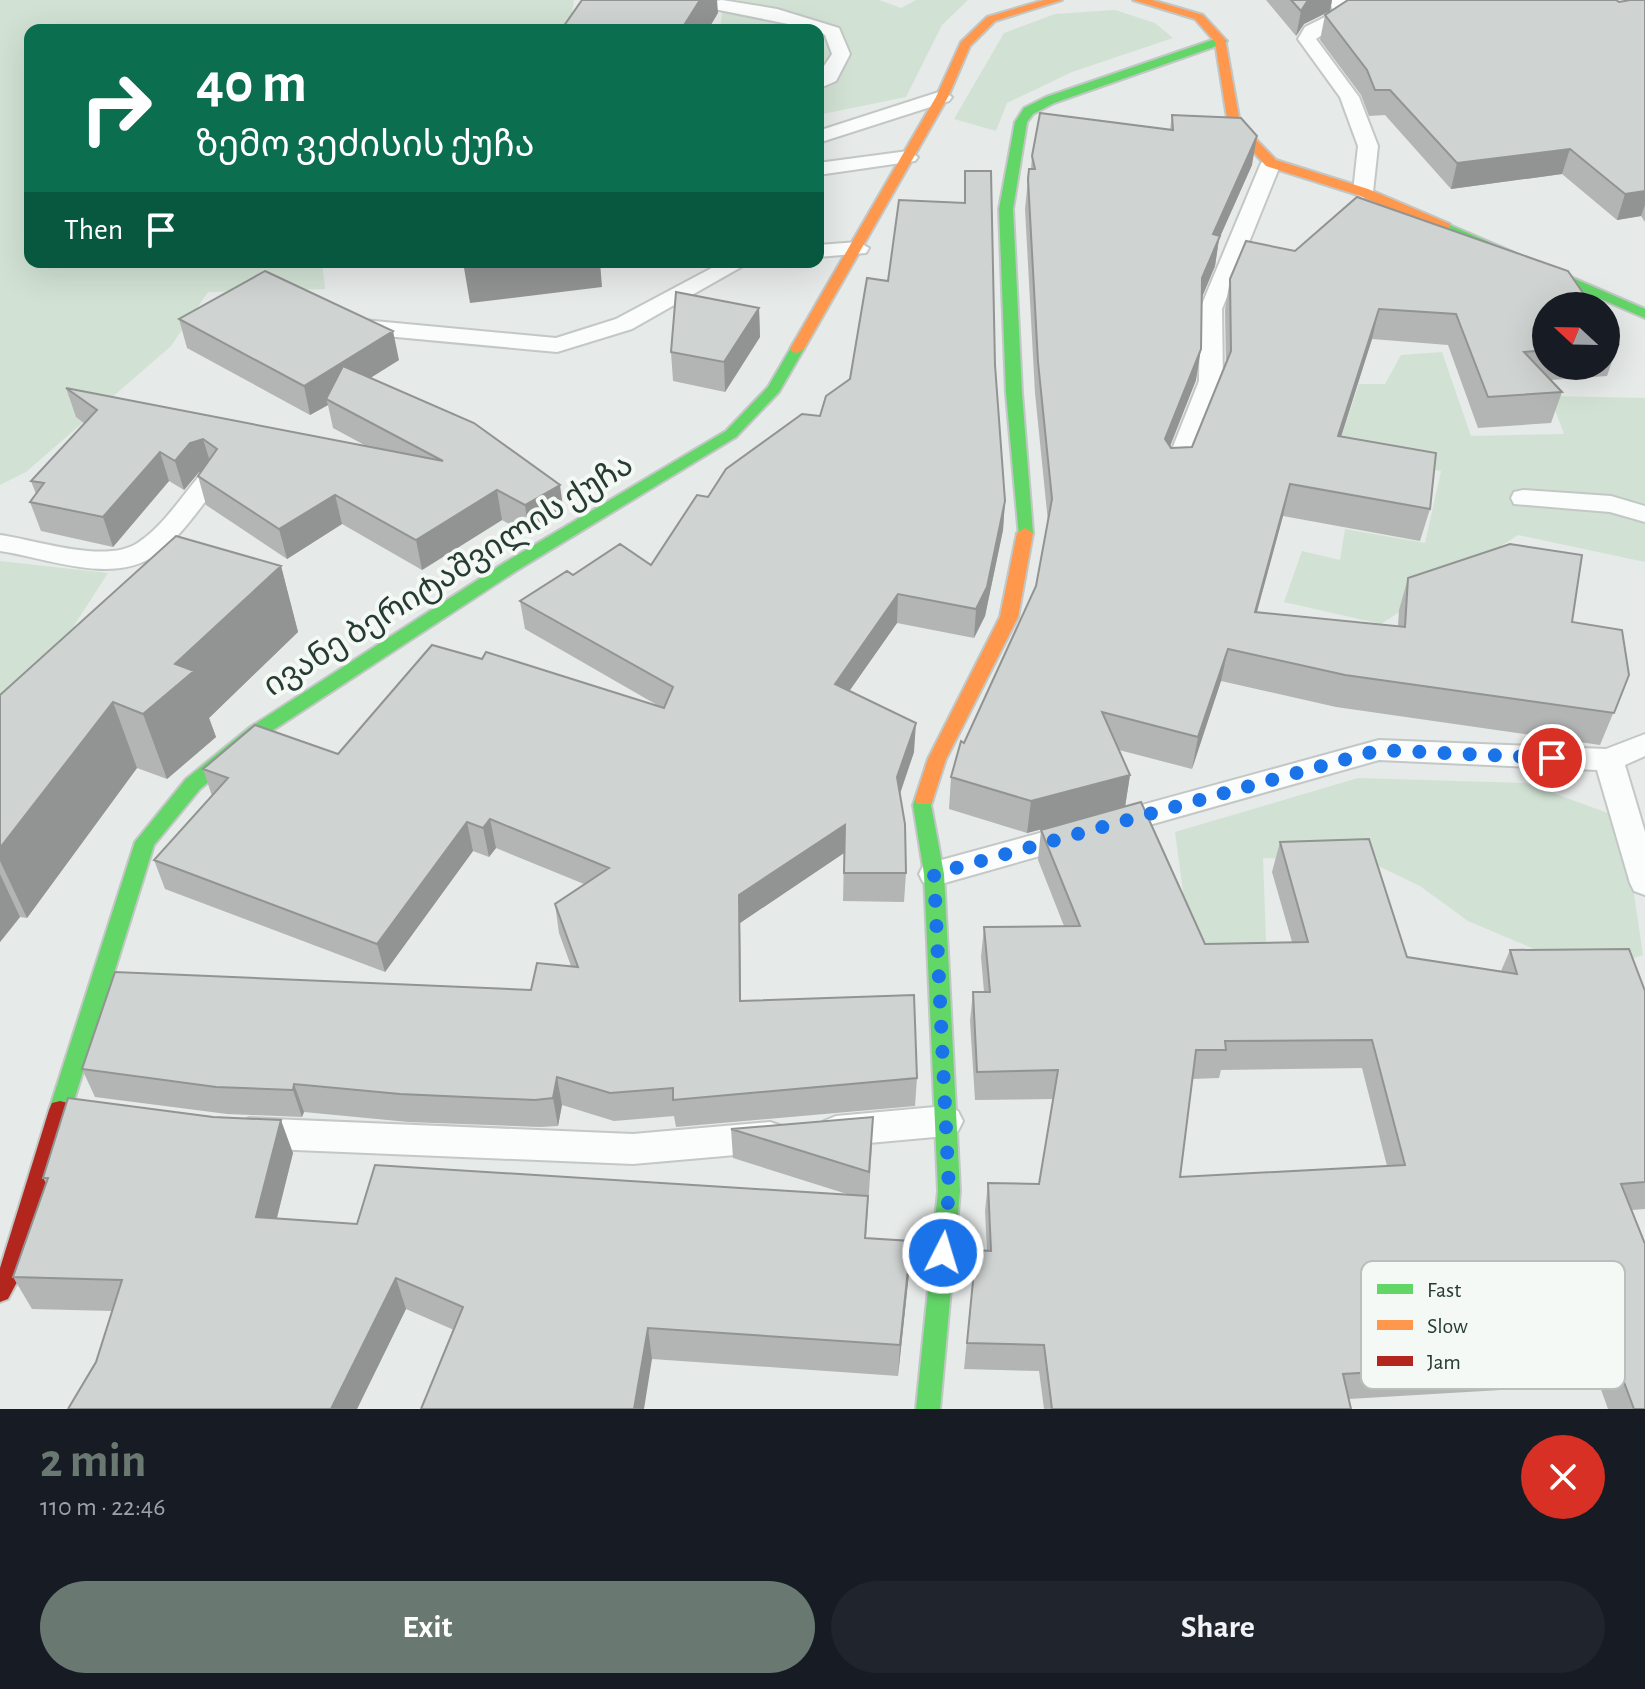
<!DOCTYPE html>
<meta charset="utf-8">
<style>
:root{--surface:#171b24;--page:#20242c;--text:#f1f3f6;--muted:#9ea1a6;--accent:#697972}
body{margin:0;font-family:"Alegreya Sans","Noto Sans Georgian",sans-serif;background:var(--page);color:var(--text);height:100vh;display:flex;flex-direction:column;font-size:30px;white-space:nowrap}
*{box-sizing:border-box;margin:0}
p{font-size:26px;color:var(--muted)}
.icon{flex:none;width:44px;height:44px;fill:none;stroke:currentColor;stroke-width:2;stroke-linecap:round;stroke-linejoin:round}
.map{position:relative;height:1409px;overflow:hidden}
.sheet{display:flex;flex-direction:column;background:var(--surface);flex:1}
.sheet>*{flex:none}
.guide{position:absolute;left:24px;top:24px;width:800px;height:244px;border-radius:16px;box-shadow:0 8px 32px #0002;background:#0b6e4f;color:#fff;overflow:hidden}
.needle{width:52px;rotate:292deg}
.fabs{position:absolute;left:1532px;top:292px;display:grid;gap:16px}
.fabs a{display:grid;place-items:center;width:88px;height:88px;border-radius:50%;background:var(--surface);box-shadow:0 8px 32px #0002;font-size:40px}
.pin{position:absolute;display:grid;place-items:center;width:68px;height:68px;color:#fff;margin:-34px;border:4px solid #fff;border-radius:50%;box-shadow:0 2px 8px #0007}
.me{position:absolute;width:88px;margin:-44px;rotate:5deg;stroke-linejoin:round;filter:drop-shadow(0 0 6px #0008)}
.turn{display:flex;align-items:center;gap:28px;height:168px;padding:0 40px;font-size:36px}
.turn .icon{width:104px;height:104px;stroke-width:2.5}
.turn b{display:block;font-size:56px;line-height:68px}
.then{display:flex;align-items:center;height:76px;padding:0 40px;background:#0003;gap:16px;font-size:30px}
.round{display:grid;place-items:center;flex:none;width:84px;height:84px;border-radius:42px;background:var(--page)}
.summary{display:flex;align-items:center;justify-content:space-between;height:136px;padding:0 40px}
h1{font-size:48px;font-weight:600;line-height:60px;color:var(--accent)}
.primary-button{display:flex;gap:16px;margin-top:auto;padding:16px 40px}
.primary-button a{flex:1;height:92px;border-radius:48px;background:var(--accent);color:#fff;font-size:32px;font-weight:600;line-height:92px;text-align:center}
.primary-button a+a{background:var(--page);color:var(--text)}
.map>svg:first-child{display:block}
.green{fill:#d1e2d4}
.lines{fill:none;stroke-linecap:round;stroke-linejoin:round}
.lane-casing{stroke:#c3c7c5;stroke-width:4}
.fast-casing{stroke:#c2c7c5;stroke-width:4}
.slow-casing{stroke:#c2c7c5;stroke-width:4}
.jam-casing{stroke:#c2c7c5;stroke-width:4}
.lane{fill:#fbfcfc;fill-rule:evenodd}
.fast{fill:#63d668;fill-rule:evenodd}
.slow{fill:#ff974d;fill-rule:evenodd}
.jam{fill:#b3261e;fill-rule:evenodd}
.wall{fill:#b2b5b4;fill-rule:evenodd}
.shaded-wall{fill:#919492}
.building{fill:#cfd3d1;stroke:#919492;stroke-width:2;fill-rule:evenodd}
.route{stroke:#1a73e8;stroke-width:14;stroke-dasharray:0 25.2}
.labels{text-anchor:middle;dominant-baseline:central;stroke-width:8;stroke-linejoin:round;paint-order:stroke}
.street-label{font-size:32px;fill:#263c33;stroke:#f5f9f6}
.key{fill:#f5f9f6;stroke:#b7c0bc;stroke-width:2}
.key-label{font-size:22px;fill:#263c33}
</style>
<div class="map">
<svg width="1645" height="1409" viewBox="0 0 1645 1409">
<rect width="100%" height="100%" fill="#e6eae8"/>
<!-- green -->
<path class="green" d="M0,0H574L570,26L566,30H30V262H322L325,289L208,292L171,346L26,472L0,485Z
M739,0H879L901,8L916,0H968L942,25L906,97L818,115V30H720L722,12Z
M1115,10L1155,23L1173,38L1072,72L1007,103L996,131L954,119L1004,33L1055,14Z
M1442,352L1471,436L1564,434L1550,396L1645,398V562L1518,535L1381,624L1284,602L1302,551L1340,560L1345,529L1425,543L1441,471L1336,452L1359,384H1385L1401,355Z
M0,561L108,573L22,706L0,703Z
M1358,778L1526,783L1613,815L1628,854L1643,955L1591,973L1468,921L1420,886L1370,862L1263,858L1267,967L1192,957L1175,832Z"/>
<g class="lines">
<defs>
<path id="lane" d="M722,0L777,9L839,28L850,54L836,81L818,89V75L832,54L825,35L818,30L714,9V1Z
M1330,0H1348L1352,7L1350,16L1316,39L1359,97L1378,146L1373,192L1363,198L1353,192L1358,146L1340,97L1298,39L1305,27L1333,13Z
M942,91L952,97L949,101L818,143V131Z
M908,151L918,157L915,161L818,175V163Z
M1271,157L1281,163L1222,309L1223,381L1187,472L1184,477H1166L1163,472L1199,381L1200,309L1261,163Z
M858,242L869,248L866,253L818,257V245Z
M723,262H750L632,329L557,352L353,333L342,326L353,319L556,338L616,319Z
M210,471L222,479L219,484C200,507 182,536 157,554C113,586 48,558 0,551V535C37,540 107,565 139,542C164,525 182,496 201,474Z
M1523,490L1611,496L1645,506V522L1610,512L1514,504L1511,498L1514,492Z
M1645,734V756L1625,765L1645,832V895L1634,891L1630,883L1597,770L1379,760L934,886L923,882L919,874L923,866L934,862L1379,740L1606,749Z
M946,1106L958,1111L963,1121L958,1131L946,1136L836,1146L824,1141L819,1131L824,1121L836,1116Z
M249,1118L633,1134L770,1122L782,1126L787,1137L782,1148L770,1152L633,1164L249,1148L237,1143L232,1133L237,1123Z"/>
<path id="fast" d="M1221,37L1227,41L1225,43L1054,103L1033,114L1027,122L1013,209L1022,393L1033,533L1031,537H1019L1006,393L999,209L1015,122L1024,108L1046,97Z
M1445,223L1645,309V318L1440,230L1438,227Z
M797,345L804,349L779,392L736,437L516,571L261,738L200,789L154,845L71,1110L68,1117L60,1119L52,1117L49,1110L135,842L186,779L249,728L504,563L726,431L768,387L792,346Z
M924,792L931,794L933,799L931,805L944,874L960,1191L940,1409H916L938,1191L924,874L913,805L917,794Z"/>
<path id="slow" d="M1044,0H1062L995,21L970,46L948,97L804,349L797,353L792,352L790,349L936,97L961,42L987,17Z
M1133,0H1152L1203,15L1225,39L1240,123L1276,160L1368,189L1450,224V230H1440L1358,195L1266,166L1228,124L1215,42L1195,19Z
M1025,528L1033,533L1018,617L946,759L933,799L931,804H917L915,799L928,759L1000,617L1017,533Z"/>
<path id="jam" d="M60,1101L68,1103L71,1110L24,1269L8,1299L0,1302V1268L49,1110L52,1103Z"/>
</defs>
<!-- lane casing -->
<use href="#lane" class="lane-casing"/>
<!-- fast casing -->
<use href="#fast" class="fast-casing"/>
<!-- slow casing -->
<use href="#slow" class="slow-casing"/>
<!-- jam casing -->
<use href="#jam" class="jam-casing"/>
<!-- lane -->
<use href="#lane" class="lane"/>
<!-- fast -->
<use href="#fast" class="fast"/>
<!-- slow -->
<use href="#slow" class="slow"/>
<!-- jam -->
<use href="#jam" class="jam"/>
</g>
<!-- wall -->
<path class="wall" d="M1266,0H1332L1330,11L1304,24L1296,36Z
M1645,0V222L1641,216L1617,220L1562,174L1451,189L1385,115L1369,116L1361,95L1320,40L1325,15Z
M1172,115L1252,165L1219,239L1215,266L1202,297L1196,380L1170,447L1171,448L1192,447L1226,365L1225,310L1230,279L1546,306V366H1606V327L1618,344L1607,376L1551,380L1562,392L1551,423L1478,428L1448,345L1372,339L1341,437L1430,509L1420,541L1283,516L1257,612L1398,626L1399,610L1408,578L1572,622L1629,675L1600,745L1336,707L1221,681L1192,769L1119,750L1130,775L1125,807L1027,833L949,809L951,777L964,743L1036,586L1048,522L1035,393L1025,209L1028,179L1031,169L1032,156L1170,130Z
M965,171L995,365L1005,501L1003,530L985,616L974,638L897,623L849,691L914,752L900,794L906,873L904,902L843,901L844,853L740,923L741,1001L917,1078L915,1106L676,1127L674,1116L614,1121L562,1105L558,1126L540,1127L408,1122L304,1112L302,1117L227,1114L95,1097L82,1069L531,990L571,966L559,933L555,904L584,884L496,848L489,857L473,851L385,972L165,889L154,860L212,796L203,769L338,754L482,659L657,705L525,629L520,601L573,575L651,565L708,497L820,416L850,379L888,281L964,203Z
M759,308L760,337L725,392L673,381L671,352Z
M179,319L399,360L370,378L564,514L529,535L502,520L422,570L342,524L287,559L206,505L198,476L201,471L199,472L184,490L169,481L113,547L41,531L30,502L36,494L31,481L85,424L76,417L66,388L368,447L333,428L328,405L310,415L187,348Z
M281,566L298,632L209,718L216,737L167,779L137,768L27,918L20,917L0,942V695Z
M1041,830L1205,944L1292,942L1272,872L1280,842L1407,957L1501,971L1510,950L1645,991V1209L1632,1210L1645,1409H1608L1599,1384L1349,1399L1351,1409H1044L1039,1371L964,1369L976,1250H987L985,1211L988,1183L1039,1184L1053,1099L975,1100L970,1021L973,992H984L981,957L984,927L1064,926L1038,860ZM1362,1068L1387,1166L1180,1177L1192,1079L1219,1078L1221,1070Z
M213,1117L293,1153L277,1218L357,1224L850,1195L733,1158L731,1129L872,1146L866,1238L909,1273L898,1376L652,1359L454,1330L406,1309L357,1409H68L96,1362L112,1311L32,1309L13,1277L46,1183L43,1178Z"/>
<!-- shaded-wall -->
<path class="shaded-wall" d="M700,0H717L718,13L708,30H681Z
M1308,0H1332L1330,11L1304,24L1296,36L1301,11Z
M1257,136L1252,165L1219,239L1215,266L1197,309L1202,278L1213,234Z
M1570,149L1562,174L1451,189L1457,163Z
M1645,191V205L1641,216L1617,220L1625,194Z
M463,262H600L602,287L470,303Z
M759,308L760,337L725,392L724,362Z
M1379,309L1372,339L1331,468L1338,436Z
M393,331L399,360L332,402L326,399L328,405L310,415L304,386Z
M1201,349L1196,380L1160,471L1165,439Z
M203,439L212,468L199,472L184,490L175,461L190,443Z
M160,452L169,481L113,547L103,517Z
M1290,484L1283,516L1248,644L1255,612Z
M560,485L564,514L529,535L525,505Z
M497,490L502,520L422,570L416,540Z
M335,495L342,524L287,559L279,529Z
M1005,501L1003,530L985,616L974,638L976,609Z
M281,566L298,632L209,718L216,737L167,779L143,714L175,664Z
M898,594L897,623L834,713L835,684Z
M1228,649L1221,681L1192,769L1198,737Z
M113,702L137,768L27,918L0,861V848Z
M916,723L914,752L896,805L897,777Z
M1130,775L1125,807L1027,833L1031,801Z
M490,819L496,848L489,857L483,828Z
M467,822L473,851L385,972L377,944Z
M845,825L844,853L740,923L741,1029L739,895Z
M0,874L20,917L0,942Z
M557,1077L562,1105L558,1126L553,1098Z
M294,1084L304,1112L302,1117L293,1090Z
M281,1120L293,1153L269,1249L256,1217Z
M911,1241L909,1273L898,1376L900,1345Z
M396,1278L406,1309L357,1409H331Z
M648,1328L652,1359L644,1409H634Z"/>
<!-- building -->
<path class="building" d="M582,0H700L681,30H561Z
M1291,0H1308L1301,11Z
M1348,0H1616L1619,2L1630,0H1645V191L1625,194L1570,149L1457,163L1390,90H1375L1367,70L1325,15Z
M1040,113L1173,130L1172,115L1241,118L1257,136L1213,234L1220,236L1202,278L1201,349L1165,439L1171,448L1192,447L1231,351L1230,279L1246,241L1295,251L1357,197L1568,271L1592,306H1546V350L1524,352L1562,392L1488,397L1456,314L1379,309L1338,436L1436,453L1430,509L1290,484L1255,612L1405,627L1408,578L1510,544L1582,555L1572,622L1622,630L1629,675L1614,713L1345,675L1228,649L1198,737L1102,712L1130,775L1031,801L951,777L961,741L964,743L1036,586L1052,499L1038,362L1028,179L1029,169H1035L1032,156Z
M965,171H991L995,365L1005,501L987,587L976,609L898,594L835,684L916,723L897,777L905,824L906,873H844L845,825L739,895L740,1001L914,995L917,1078L673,1100V1088L610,1093L557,1077L553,1098L535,1100L400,1094L294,1084L293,1090L216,1087L82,1069L115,972L531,990L537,963L578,967L555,904L609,868L490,819L483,828L467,822L377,944L154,860L228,778L203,769L255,725L338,754L432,645L482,659L486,652L664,708L673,687L520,601L567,571L573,575L620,544L651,565L697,495L708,497L726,469L802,414L820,416L826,396L850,379L867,278L888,281L899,200L965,203Z
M265,271L393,331L304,386L179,319Z
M676,292L759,308L724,362L671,352Z
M1606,327L1618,344L1606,345Z
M343,366L474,423L560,485L525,505L497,490L416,540L335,495L279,529L198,476L217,449L203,439L190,443L175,461L160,452L103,517L30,502L44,483L31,481L97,410L66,388L443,461L326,399Z
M176,536L281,566L175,664L194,671L143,714L113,702L0,848V695Z
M1141,802L1205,944L1308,942L1280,842L1369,839L1407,957L1517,974L1510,950L1629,949L1645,991V1182L1621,1184L1645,1244V1409H1634L1615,1358L1343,1374L1351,1409H1052L1044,1345L967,1343L976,1250L991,1251L988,1183L1039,1184L1058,1070L977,1072L973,992H990L984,927L1080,926L1041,830ZM1372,1040L1405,1165L1180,1177L1196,1050H1226L1225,1041Z
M68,1098L213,1117L281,1120L256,1217L357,1224L375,1165L868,1196L865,1238L911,1241L900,1345L648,1328L634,1409H421L463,1307L396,1278L331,1409H68L96,1362L122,1280L13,1277L48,1178H43Z
M873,1117L869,1172L731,1129Z"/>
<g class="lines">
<!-- route -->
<path class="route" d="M943,1253L949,1191L934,874L1379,750L1552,758"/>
</g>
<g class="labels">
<!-- street labels -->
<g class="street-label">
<text transform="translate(448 575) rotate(-32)">ივანე ბერიტაშვილის ქუჩა</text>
</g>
</g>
<!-- legend -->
<rect x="1361" y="1261" width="264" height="128" rx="12" class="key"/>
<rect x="1377" y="1284" width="36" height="10" fill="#63d668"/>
<rect x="1377" y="1320" width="36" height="10" fill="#ff974d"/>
<rect x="1377" y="1356" width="36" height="10" fill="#b3261e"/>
<g class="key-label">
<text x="1427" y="1297">Fast</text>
<text x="1427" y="1333">Slow</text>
<text x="1427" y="1369">Jam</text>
</g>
</svg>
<div class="fabs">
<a><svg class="needle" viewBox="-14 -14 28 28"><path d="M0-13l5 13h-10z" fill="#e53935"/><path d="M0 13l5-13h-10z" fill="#9ea1a6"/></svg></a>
</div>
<div class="pin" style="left:1552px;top:758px;background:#d93025"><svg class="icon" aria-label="arrive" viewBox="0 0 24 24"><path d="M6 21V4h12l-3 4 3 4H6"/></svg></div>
<svg class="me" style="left:943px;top:1253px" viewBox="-20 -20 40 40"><circle r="17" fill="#1a73e8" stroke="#fff" stroke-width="3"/><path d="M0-11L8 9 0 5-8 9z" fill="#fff"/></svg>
<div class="guide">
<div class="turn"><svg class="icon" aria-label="right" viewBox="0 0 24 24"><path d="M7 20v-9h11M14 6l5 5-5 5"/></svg><div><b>40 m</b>ზემო ვეძისის ქუჩა</div></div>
<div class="then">Then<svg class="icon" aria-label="arrive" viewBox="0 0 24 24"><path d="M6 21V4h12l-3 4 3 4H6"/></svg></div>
</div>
</div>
<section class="sheet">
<div class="summary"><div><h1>2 min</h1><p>110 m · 22:46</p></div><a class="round" style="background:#d93025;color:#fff"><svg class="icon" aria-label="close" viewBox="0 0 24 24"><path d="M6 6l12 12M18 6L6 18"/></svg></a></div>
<div class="primary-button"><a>Exit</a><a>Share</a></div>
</section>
